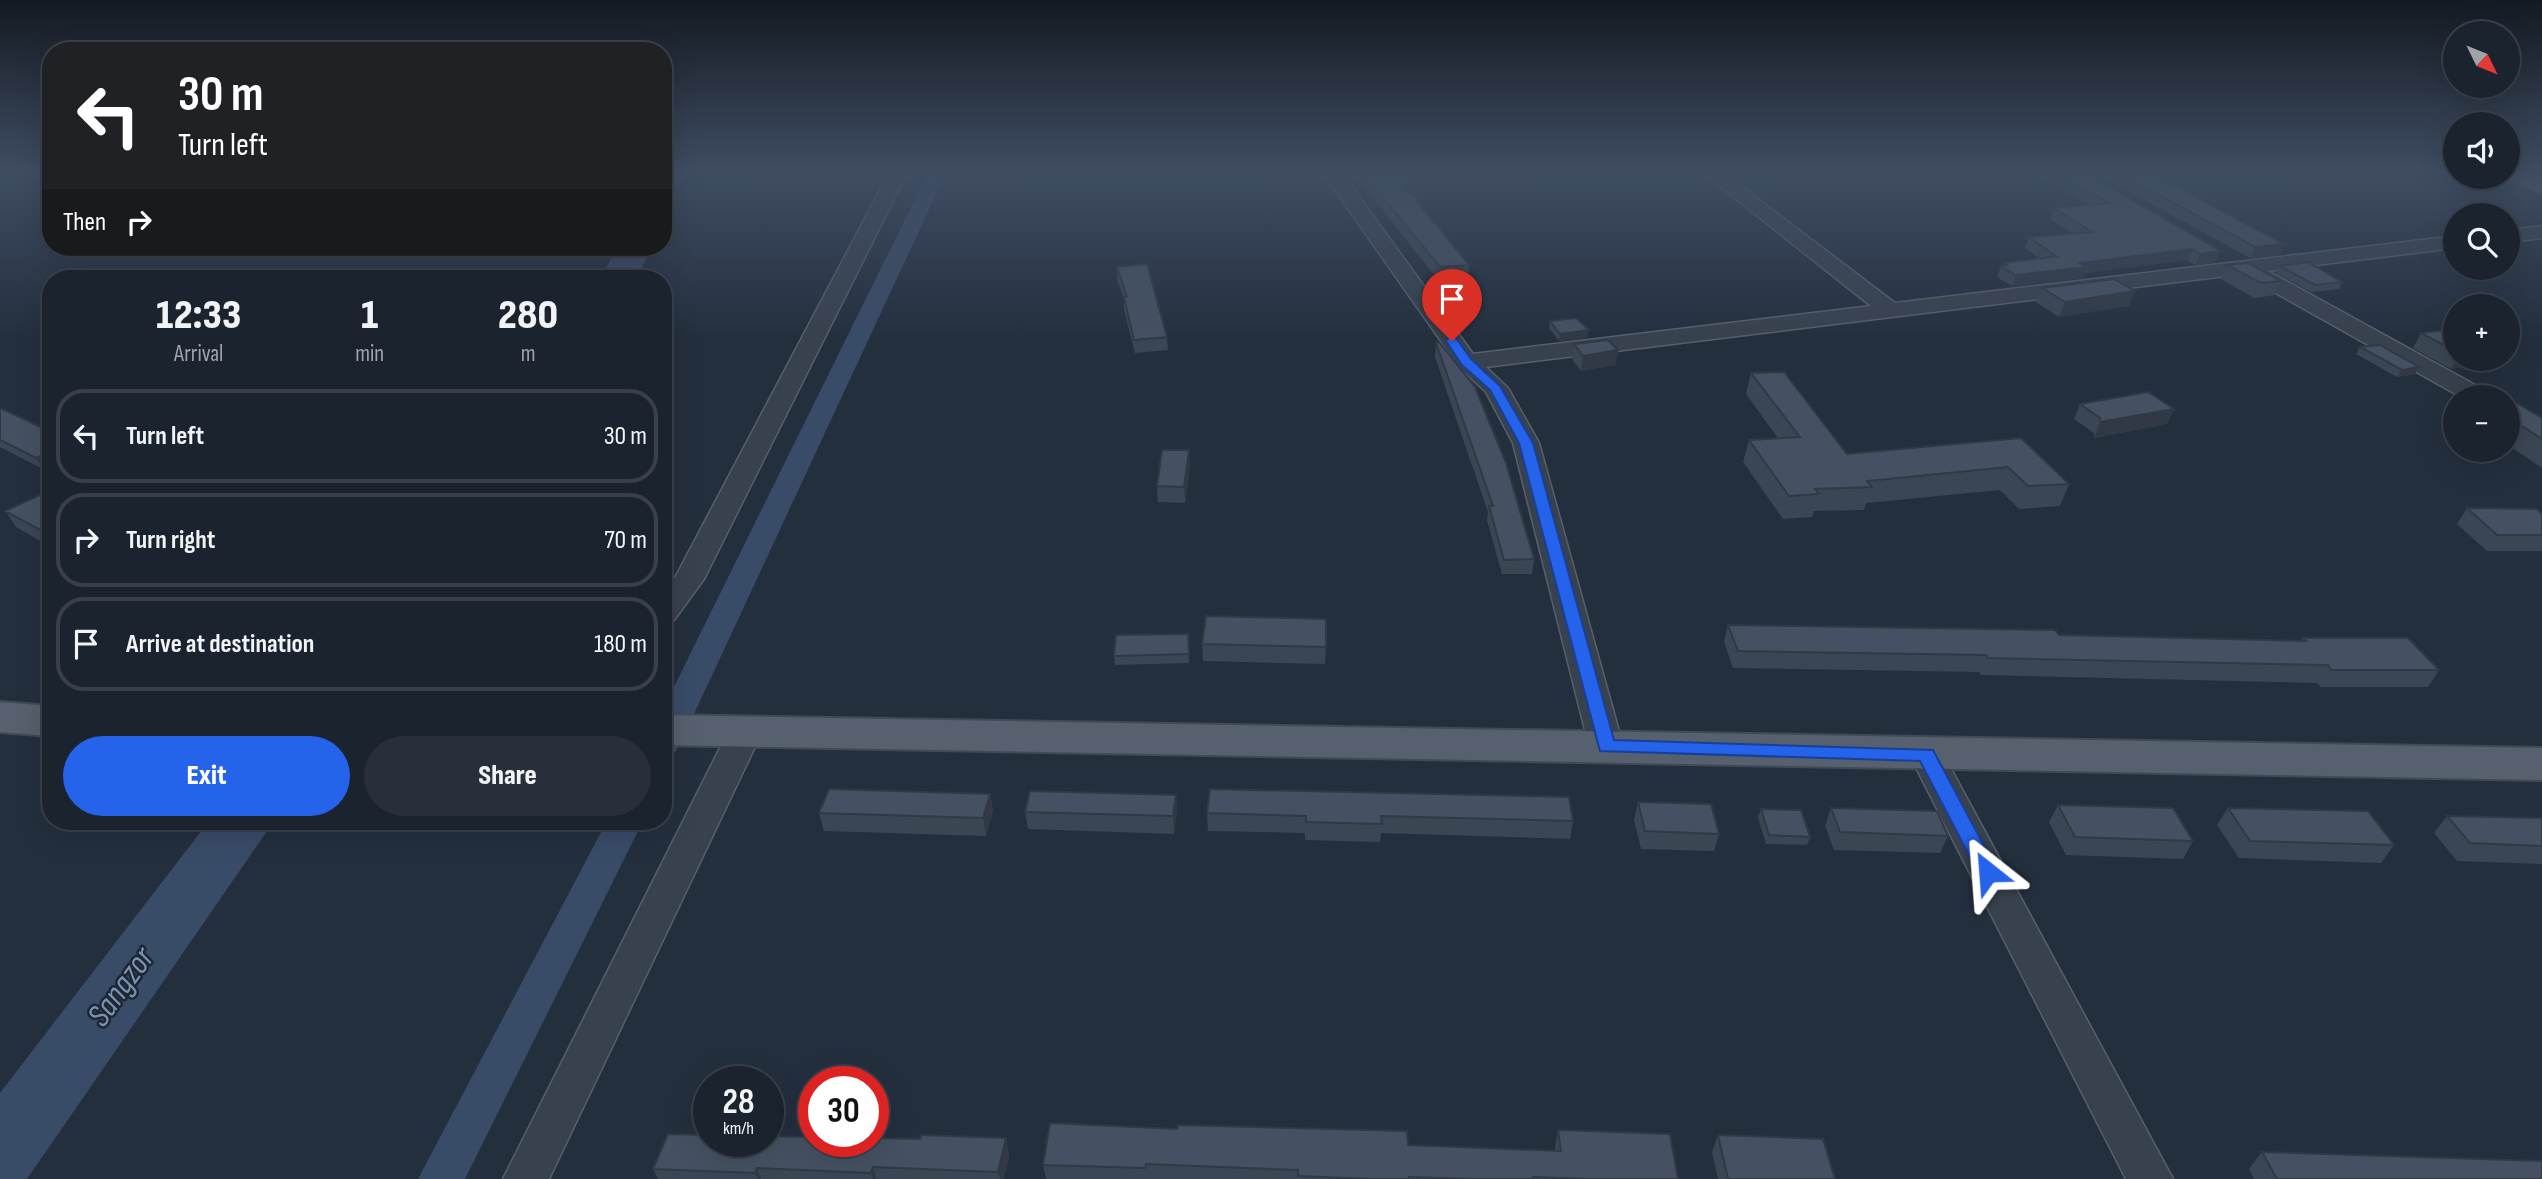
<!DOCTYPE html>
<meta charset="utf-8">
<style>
:root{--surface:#1b232e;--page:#282f3a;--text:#f1f3f6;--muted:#a0a4aa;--line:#39404a;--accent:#2563eb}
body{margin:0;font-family:"Sofia Sans Condensed",sans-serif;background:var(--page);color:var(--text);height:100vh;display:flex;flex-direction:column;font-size:26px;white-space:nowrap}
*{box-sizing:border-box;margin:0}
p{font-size:23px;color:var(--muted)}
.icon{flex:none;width:38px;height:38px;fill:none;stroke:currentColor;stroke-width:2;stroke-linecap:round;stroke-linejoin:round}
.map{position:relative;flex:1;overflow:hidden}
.panel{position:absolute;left:42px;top:270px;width:630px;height:560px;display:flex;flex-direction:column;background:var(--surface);border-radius:28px;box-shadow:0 7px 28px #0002,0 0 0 2px var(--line)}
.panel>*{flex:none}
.banner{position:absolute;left:42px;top:42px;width:630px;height:214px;border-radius:28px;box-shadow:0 7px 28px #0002,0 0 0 2px var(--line);background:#202124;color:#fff;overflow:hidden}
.needle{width:46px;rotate:133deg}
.fabs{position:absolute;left:2443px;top:21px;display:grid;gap:14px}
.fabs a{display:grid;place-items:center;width:77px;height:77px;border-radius:50%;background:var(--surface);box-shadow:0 7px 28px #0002,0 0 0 2px var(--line);font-size:35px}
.speed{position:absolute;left:693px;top:1066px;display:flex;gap:14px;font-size:35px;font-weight:700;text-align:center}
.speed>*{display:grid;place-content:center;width:91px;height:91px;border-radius:50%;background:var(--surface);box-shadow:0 7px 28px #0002,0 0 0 2px var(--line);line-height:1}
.speed small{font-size:18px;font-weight:400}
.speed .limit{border:10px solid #d22;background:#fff;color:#111}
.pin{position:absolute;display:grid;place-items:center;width:60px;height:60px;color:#fff;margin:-72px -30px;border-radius:50% 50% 50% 0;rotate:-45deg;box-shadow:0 0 7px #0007}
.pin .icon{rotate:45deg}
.me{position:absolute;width:77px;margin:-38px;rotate:332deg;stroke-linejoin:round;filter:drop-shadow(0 0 5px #0008)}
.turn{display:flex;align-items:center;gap:24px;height:147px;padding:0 21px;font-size:32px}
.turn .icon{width:91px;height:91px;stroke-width:2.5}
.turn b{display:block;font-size:49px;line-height:60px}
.then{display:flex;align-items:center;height:66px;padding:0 21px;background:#0003;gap:14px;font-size:26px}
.eta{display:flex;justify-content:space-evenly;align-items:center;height:119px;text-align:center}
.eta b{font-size:42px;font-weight:800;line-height:49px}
.action{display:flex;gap:14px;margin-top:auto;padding:14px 21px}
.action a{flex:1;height:80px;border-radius:42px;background:var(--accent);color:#fff;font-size:28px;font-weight:800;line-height:80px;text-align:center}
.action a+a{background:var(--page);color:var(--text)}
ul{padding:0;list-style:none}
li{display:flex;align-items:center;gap:21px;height:94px;margin:0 14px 10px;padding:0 7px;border:4px solid var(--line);border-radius:28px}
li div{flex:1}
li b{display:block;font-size:26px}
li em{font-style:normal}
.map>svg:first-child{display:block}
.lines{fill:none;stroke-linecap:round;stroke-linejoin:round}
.canal{fill:#394c67;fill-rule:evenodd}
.river{fill:#394c67;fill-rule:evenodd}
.street-casing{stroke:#565f6c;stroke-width:3}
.primary-casing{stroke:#414a57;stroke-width:4}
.highway-casing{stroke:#434c59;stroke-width:4}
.street{fill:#38414e;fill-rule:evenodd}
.primary{fill:#56606e;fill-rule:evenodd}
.highway{fill:#746855;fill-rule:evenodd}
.wall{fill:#3b4654}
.shaded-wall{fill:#303945}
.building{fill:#455162;stroke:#303945;stroke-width:2}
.route{fill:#2563eb;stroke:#184099;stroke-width:2}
.labels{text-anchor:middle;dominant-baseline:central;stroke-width:5;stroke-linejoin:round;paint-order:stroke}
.near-water-label{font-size:33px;font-style:italic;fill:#7c92b1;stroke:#1d2633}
</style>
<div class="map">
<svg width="2542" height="1179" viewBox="0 0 2542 1179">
<rect width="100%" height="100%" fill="#242f3e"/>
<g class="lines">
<!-- canal -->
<path class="canal" d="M928,173H946L680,744L675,752L663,756V709Z
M607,821H643L465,1179H418Z"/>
<!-- river -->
<path class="river" d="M663,173H685L674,192L663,195Z
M617,247H652L637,278H601Z
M209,821H274L27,1179H0V1093Z"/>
<defs>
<path id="street" d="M889,173H907L704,579L674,620L663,622V592L676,576Z
M1323,173H1342L1473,354L1871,306L1703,173H1724L1895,303L2455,236V248L2268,271L2488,392L2491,397H2461L2242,274L1486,367L1508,388L1539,443L1623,746L1618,754L1606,758L1594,754L1589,746L1513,443L1486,392L1459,367Z
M2542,226V238L2508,242V230Z
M746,718L758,722L763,730L549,1179H503L729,730L734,722Z
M1926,742L1938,745L1943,754L2173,1179H2126L1909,754L1914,745Z"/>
<path id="primary" d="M0,702L51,706V736L0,732Z
M663,715L2542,748V780L663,745Z"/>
<path id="highway" d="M2508,173H2532L2542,177V193L2501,177H2508Z"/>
</defs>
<!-- street casing -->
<use href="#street" class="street-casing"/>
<!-- primary casing -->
<use href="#primary" class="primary-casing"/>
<!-- highway casing -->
<use href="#highway" class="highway-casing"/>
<!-- street -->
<use href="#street" class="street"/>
<!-- primary -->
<use href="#primary" class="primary"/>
<!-- highway -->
<use href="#highway" class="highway"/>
</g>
<!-- wall -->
<path class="wall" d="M1353,173H1411L1417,182V195H1412L1469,265L1468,278L1439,281Z
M2035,173H2084L2216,262L2195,265L2187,260L2085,273L2083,278L2012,286L1997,277L2001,266H2003L2004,263L2039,258L2025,248L2029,237L2073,234L2050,219L2054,208L2089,205Z
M2096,173H2151L2279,255L2250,258Z
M2227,265L2281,281L2275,295L2254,298L2221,279Z
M2280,266L2342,282L2339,289L2311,292L2276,273Z
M1117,267L1167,337L1168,350L1135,353L1124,310V298L1117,280Z
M2042,288L2135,291L2129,306L2059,317L2036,302Z
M1550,321L1587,338L1559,341L1549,328Z
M2455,329V359H2490L2488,363L2451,369L2413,348L2421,333Z
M1436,343L1534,559L1532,574H1502L1487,520L1488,512L1435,357Z
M1574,344L1616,365L1581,371L1572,359Z
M2360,347L2415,374L2397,377L2356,354Z
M1751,373L1847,454L2021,438L2069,484L2060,506L2019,509L2000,490L1866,503L1864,510L1814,511L1812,517L1783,519L1743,462L1749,440L1778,438L1746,394Z
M2080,404L2174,409L2167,424L2094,438V433L2074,419Z
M2508,405L2542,418V468L2508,445Z
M0,408L51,432L43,469L0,447Z
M1190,466L1185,503L1158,502L1157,486Z
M51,490V547L16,527L5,511Z
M2467,508L2542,514V551H2487L2457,524Z
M1728,625L2301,641L2303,638L2439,670L2428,687H2321L2317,683L1981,675L1979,672L1733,668L1724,642Z
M1188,634L1189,663L1115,665L1114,656Z
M1202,644L1326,647L1325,664L1203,661Z
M1210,789L1573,821L1570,839L1381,833L1380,842L1305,840V833L1208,831L1207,813Z
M990,794L993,811L986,836L824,831L819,813Z
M1176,795L1177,812L1174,834L1028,829L1025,812Z
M1638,802L1719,834L1714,851L1641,849L1634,820Z
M2058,805L2193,841L2183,859L2066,855L2049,822Z
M1831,808L1948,836L1940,853L1834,850L1825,826Z
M2228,808L2394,845L2381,863L2239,858L2217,825Z
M1761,809L1810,837L1807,845L1766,844L1758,817Z
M2447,816L2542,818V864L2457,861L2434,833Z
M1558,1130L1678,1179H1046L1043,1165L1408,1145L1555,1151V1147Z
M1718,1135L1835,1179H1718L1712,1152Z
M1006,1138L1009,1155L1004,1179H658L653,1169L920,1139Z
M2262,1152L2542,1179H2254L2249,1169Z"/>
<!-- shaded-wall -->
<path class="shaded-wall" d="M1417,182V195L1402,196L1403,184Z
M2284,244L2279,255L2250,258L2255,247Z
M2192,249L2187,260L2085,273L2083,278L2012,286L2016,275L2080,263Z
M2221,251L2216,262L2195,265L2200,254Z
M2135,291L2129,306L2059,317L2065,302Z
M1589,330L1587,338L1559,341L1560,334Z
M1618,350L1616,365L1581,371L1583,356Z
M2457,359H2490L2488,363L2451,369Z
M2419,367L2415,374L2397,377L2402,370Z
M2174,409L2167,424L2094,438L2100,422Z
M1189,450L1190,466L1185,503L1184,487Z
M51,452V465L43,469L36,458Z
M51,528V544L42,531Z
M990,794L993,811L986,836L983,818Z
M1176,795L1177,812L1174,834L1173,816Z
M1006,1138L1009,1155L1004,1179H1000L998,1172Z
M873,1167L876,1179H873L871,1173Z
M757,1168L761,1179H758L755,1173Z"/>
<!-- building -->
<path class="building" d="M1363,173H1411L1417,182L1403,184L1469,265L1440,267Z
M2057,173H2084L2221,251L2200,254L2192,249L2080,263L2087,267L2016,275L2001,266L2007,265L2004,263L2056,256L2029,237L2092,232L2054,208L2108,203Z
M2118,173H2151L2284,244L2255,247Z
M2308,262L2342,282L2315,285L2280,266Z
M2248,263L2281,281L2261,283L2227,265Z
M1147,264L1167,337L1134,340L1124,297H1127L1117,267Z
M2114,279L2135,291L2065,302L2042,288Z
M1576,318L1589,330L1560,334L1550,321Z
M2455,329V351L2421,333Z
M1608,340L1618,350L1583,356L1574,344Z
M1439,342L1475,387L1506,463L1534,559L1504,560L1489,506H1493L1436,343Z
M2380,345L2419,367L2402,370L2360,347Z
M1784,372L1847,454L2021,438L2069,484L2028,486L2008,467L1867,481L1872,487L1815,489L1819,494L1789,496L1749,440L1800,437L1751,373Z
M2148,392L2174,409L2100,422V418L2080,404Z
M2518,404L2542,418V439L2508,417V405Z
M0,408L51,432V452L36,458L0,440Z
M1162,450H1189L1184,487L1157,486Z
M51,490V528L42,531L5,511Z
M2467,508L2537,509L2542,514V535H2497Z
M1206,616L1326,619V647L1202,644Z
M1728,625L2055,630L2059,635L2306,641L2303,638H2408L2439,670H2331L2328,665L1988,658L1986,655L1738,651Z
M1188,634L1189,654L1114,656L1116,635Z
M829,789L990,794L983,818L819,813Z
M1210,789L1569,797L1573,821L1381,816L1382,824L1306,822V816L1207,813Z
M1030,791L1176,795L1173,816L1025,812Z
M1638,802L1711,804L1719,834L1645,831Z
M2058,805L2173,808L2193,841L2075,837Z
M1831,808L1937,811L1948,836L1840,832Z
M2228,808L2368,811L2394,845L2250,841Z
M1761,809L1801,810L1810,837L1769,835Z
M2447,816L2542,818V846L2470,843Z
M1050,1123L1177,1129L1178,1125L1407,1131L1408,1145L1561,1151L1558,1130L1670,1134L1678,1179H1589L1533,1177V1179H1474L1409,1177V1179H1371L1298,1176V1170L1146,1164L1145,1168L1043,1165Z
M668,1134L709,1135V1141H768V1136L814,1137V1141H873V1138L920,1139L921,1135L1006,1138L998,1172L873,1167L871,1173L757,1168L755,1173L653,1169Z
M1718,1135L1823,1139L1835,1179H1728Z
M2262,1152L2542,1161V1179H2277Z"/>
<!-- sky -->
<linearGradient id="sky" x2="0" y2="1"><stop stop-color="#141a22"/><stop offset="0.51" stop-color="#3f4d63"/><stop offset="1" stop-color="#3f4d63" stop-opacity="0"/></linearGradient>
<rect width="2542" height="338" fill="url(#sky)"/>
<!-- route -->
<path class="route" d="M1448,338H1456L1471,359L1500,386L1533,443L1614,740L1933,750L1998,872L1995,878H1981L1920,761L1600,751L1519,443L1490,390L1462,365L1446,341Z"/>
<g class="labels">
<!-- near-water labels -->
<g class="near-water-label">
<text transform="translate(121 987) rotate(-54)">Sangzor</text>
</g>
</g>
</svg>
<div class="fabs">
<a><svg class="needle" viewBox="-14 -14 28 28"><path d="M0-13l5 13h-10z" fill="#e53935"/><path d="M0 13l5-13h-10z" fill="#a0a4aa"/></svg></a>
<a><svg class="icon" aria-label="sound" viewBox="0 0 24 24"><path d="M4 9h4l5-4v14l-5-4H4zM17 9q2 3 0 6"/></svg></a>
<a><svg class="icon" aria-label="search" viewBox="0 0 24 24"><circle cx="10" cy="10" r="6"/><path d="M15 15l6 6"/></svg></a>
<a>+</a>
<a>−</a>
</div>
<div class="speed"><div>28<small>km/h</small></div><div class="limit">30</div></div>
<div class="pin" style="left:1452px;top:341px;background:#d93025"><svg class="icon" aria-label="arrive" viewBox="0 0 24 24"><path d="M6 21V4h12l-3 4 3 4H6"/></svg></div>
<svg class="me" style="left:1988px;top:872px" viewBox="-20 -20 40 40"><path d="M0-17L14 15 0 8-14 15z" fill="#2563eb" stroke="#fff" stroke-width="4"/></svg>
<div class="banner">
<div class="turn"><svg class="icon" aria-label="left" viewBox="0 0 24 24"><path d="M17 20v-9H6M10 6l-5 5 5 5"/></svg><div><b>30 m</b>Turn left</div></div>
<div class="then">Then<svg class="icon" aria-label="right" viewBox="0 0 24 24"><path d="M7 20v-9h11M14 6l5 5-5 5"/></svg></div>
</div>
<section class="panel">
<div class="eta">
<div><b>12:33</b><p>Arrival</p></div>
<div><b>1</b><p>min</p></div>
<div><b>280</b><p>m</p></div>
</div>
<ul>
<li><svg class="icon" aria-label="left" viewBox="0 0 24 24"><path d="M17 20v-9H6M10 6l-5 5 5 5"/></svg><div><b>Turn left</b></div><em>30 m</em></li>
<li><svg class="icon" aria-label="right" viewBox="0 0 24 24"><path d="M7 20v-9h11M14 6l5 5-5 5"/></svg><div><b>Turn right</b></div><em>70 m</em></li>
<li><svg class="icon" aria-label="arrive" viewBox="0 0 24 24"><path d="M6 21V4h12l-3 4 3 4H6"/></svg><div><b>Arrive at destination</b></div><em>180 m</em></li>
</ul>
<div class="action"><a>Exit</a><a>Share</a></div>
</section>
</div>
